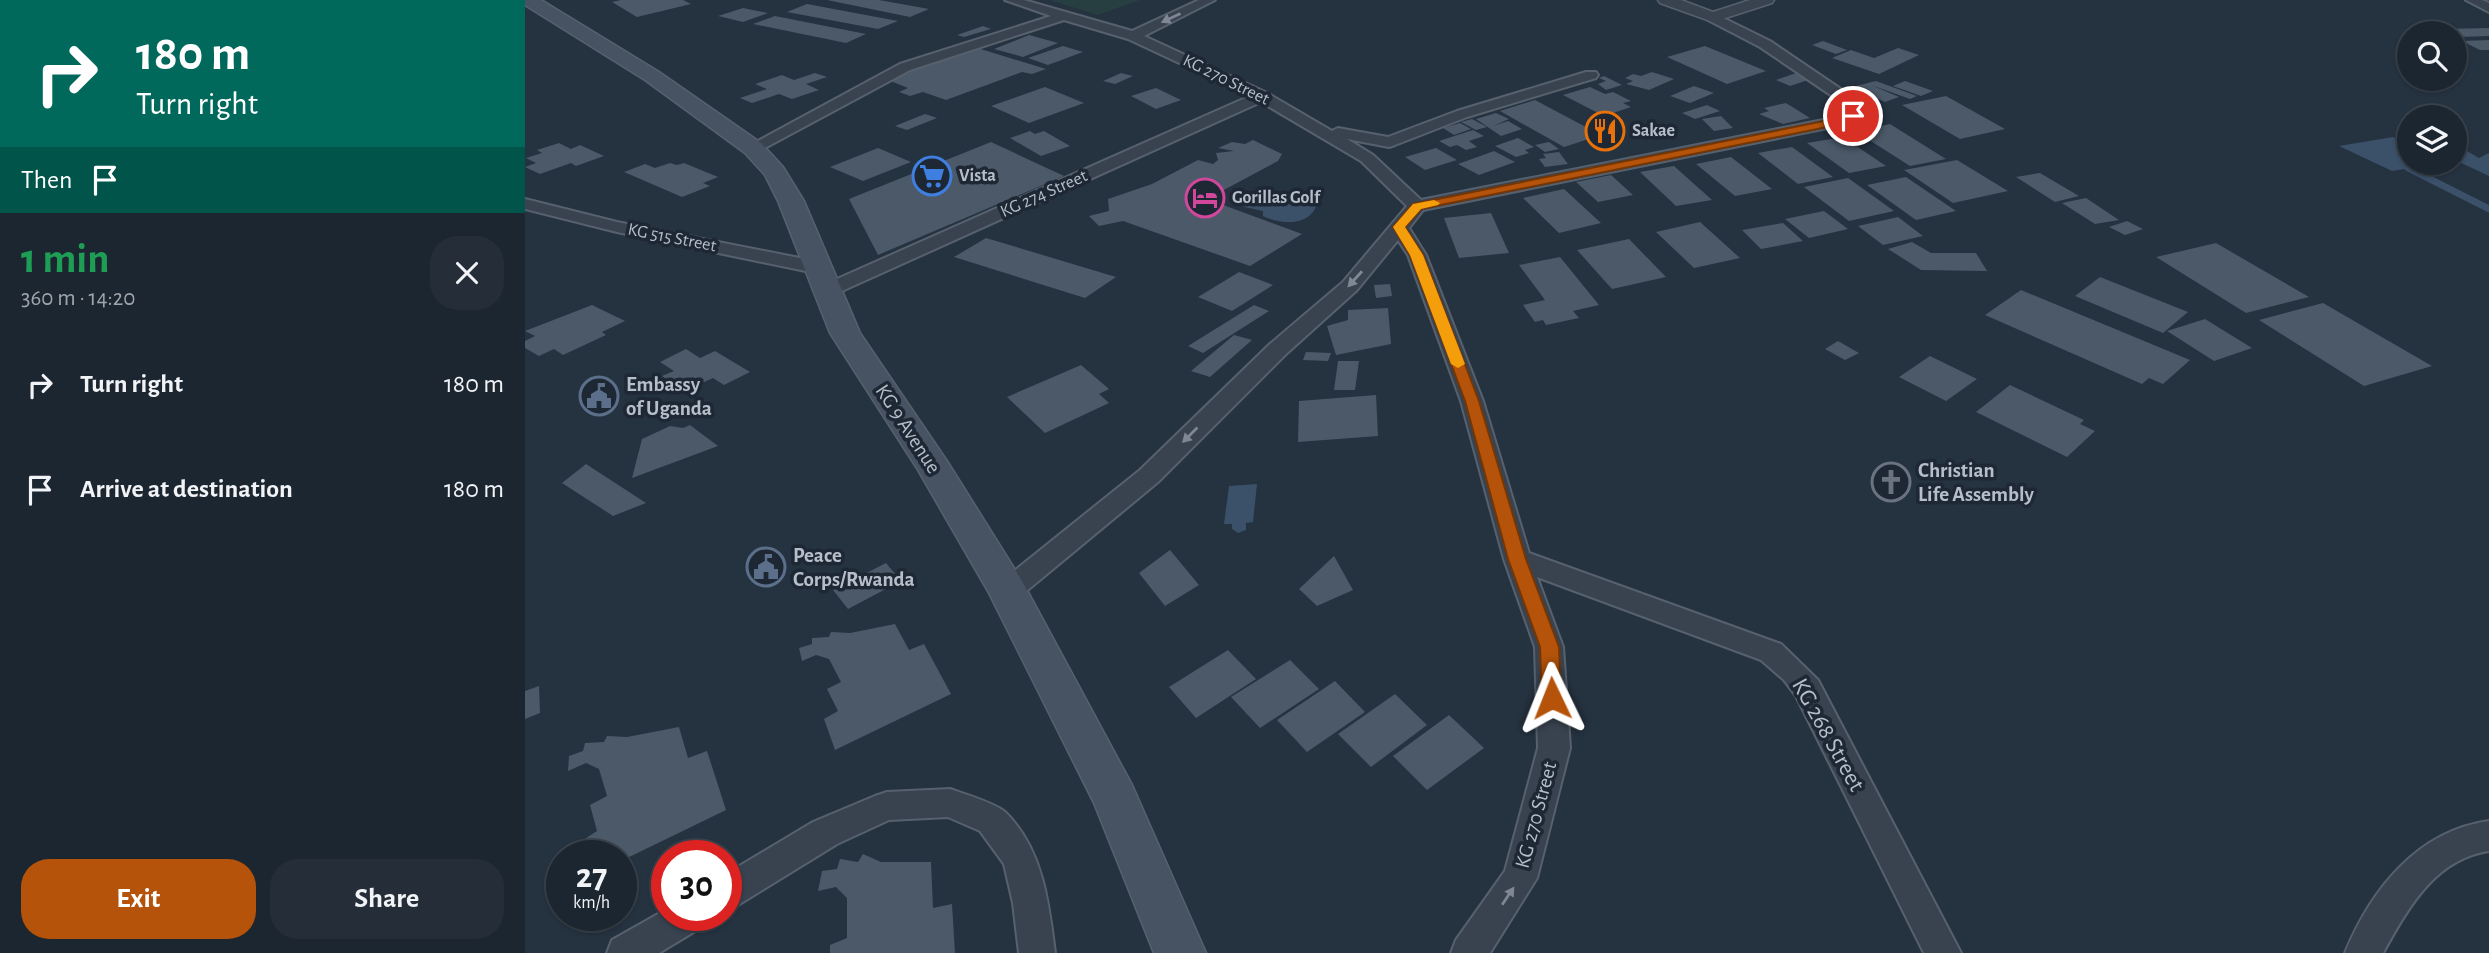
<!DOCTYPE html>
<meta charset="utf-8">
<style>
:root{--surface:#1c2630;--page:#252e38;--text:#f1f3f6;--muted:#a0a5ab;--line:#3a434c;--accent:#b45309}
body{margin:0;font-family:"Alegreya Sans",sans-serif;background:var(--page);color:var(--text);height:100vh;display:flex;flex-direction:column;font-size:26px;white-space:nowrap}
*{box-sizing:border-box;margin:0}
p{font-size:23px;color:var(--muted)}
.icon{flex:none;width:38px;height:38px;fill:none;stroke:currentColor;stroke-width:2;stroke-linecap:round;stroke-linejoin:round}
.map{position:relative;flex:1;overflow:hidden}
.details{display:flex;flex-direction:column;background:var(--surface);width:525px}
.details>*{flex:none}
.banner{background:#00695c;color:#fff;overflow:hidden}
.fabs{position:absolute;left:1872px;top:21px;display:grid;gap:14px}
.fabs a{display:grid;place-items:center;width:70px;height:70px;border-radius:50%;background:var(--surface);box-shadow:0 2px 5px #0004,0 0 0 2px var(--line);font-size:35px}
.speed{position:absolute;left:21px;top:840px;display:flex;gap:14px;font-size:35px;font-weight:700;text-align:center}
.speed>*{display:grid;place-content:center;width:91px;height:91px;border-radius:50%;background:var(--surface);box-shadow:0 2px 5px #0004,0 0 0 2px var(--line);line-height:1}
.speed small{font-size:18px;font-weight:400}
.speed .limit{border:10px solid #d22;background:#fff;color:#111}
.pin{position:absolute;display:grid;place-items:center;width:60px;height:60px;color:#fff;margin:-30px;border:4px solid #fff;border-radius:50%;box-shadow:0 2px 7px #0007}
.me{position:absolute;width:77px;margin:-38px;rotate:358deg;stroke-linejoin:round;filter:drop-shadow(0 0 5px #0008)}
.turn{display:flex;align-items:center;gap:24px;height:147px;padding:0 21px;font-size:32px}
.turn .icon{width:91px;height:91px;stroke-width:2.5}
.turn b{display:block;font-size:49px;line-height:60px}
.then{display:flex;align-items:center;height:66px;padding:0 21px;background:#0003;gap:14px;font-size:26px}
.round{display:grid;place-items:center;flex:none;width:74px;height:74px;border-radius:28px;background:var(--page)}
.headline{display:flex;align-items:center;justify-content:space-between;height:119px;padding:0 21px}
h1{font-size:42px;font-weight:700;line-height:52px;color:#1e9e55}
.button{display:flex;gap:14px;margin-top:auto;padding:14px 21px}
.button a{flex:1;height:80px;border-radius:28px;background:var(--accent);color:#fff;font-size:28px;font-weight:700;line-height:80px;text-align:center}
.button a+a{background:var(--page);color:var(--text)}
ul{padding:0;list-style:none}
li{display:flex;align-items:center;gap:21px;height:105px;padding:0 21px}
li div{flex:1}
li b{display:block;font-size:26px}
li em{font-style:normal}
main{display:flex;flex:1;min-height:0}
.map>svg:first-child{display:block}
.green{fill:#273f41}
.water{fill:#3b5069}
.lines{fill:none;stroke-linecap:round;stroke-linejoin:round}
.stream{stroke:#3b5069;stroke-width:7}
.building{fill:#4b5969}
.minor-casing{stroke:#57616d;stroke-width:4}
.tertiary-casing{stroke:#57616d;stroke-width:3}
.secondary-casing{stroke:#57616d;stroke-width:3}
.minor{fill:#394350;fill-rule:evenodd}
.tertiary{fill:#394350;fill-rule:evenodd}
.secondary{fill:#475363;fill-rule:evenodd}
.oneway{fill:#7e8793}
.route{fill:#b45309;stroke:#753606;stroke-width:2}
.slow{fill:#f59e0b}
.labels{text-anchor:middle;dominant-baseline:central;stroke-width:7;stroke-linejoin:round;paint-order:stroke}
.far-street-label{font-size:18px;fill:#b6beca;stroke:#1e2835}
.far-poi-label{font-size:18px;font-weight:bold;fill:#b6beca;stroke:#1e2835;text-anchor:start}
.poi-label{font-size:21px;font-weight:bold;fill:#b6beca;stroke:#1e2835;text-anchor:start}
.street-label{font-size:21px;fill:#b6beca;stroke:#1e2835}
.near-street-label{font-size:24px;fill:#b6beca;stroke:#1e2835}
</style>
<main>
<section class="details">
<div class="banner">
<div class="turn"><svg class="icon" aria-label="right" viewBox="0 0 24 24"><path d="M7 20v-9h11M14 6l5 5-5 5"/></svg><div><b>180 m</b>Turn right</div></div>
<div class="then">Then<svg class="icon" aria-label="arrive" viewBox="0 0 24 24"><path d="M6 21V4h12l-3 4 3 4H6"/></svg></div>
</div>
<div class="headline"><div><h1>1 min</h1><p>360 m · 14:20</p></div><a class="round"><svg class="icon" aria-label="close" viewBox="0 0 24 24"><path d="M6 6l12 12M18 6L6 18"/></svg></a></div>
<ul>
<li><svg class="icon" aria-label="right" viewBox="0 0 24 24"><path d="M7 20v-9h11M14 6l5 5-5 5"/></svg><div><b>Turn right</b></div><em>180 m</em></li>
<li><svg class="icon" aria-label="arrive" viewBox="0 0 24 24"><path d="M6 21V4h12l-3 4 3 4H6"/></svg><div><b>Arrive at destination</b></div><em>180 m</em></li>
</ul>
<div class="button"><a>Exit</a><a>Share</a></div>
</section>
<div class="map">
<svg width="1964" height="953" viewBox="0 0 1964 953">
<rect width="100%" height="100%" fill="#253240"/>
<!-- green -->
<path class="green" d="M524,0H615L573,15Z"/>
<!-- water -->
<path class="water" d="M1868,137L1885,146V163H1918L1867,171L1814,146Z
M1930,144L1954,158L1964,153V176L1930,160Z
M741,192C749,192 752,195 758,198C770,202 782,194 791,207C782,227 754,224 738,216V211L719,207L718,203L722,197Z
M732,484L728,522L721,523V530L713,533L707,529V524H699L704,486Z"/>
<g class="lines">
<!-- stream -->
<path class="stream" d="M1883,168L1964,209"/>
</g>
<!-- building -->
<path class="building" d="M96,0H158L166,4L112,17L87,2Z
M302,0H354L404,9L385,17Z
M282,4L373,21L353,29L262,12Z
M218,8L243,13L218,22L193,16Z
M250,16L341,34L321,43L228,24Z
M458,26L466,29L439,37L432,35Z
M1964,28V36L1934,37L1919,29Z
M504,35L533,43L498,57L469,49Z
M1964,40V50H1955L1937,41Z
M1298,41L1322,50L1311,54L1287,45Z
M446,46L521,69L507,74L497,72L421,100L398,92L385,96L374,92L383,88L363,80L438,52Z
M538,46L558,52L523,65L503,58Z
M1180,46L1241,71L1202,84L1142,57Z
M1373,48L1394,55L1354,74L1307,58L1326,50L1349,58Z
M1127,72L1149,79L1124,90L1101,84L1108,81L1100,78L1108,74L1116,76Z
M1274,72L1289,78L1265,86L1251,80Z
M290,73L302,77L281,84L294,90L267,99L254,94L227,103L215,98L242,89L230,84L257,75L269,80Z
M596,73L608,76L590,84L578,81Z
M1079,76L1097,85L1081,90L1073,84L1081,81L1074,78Z
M1351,81L1392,96L1385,99L1346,85L1374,97L1360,102L1327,87Z
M1380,81L1408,91L1396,96L1368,86Z
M1169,86L1189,93L1165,103L1145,96Z
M520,87L559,103L504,123L466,106Z
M1065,87L1080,94L1088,92L1106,101L1098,103L1106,107L1079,116L1038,95Z
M631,88L656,100L631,109L606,96Z
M1421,96L1480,129L1435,139L1377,105Z
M1010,100L1076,135L1039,147L975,111Z
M1261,103L1285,118L1258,124L1234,114L1244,111L1239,108Z
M1182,105L1195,111L1170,119L1157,113Z
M971,113L984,119L968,126L983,121L997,129L976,136L951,119Z
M400,114L412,118L382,130L370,126Z
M1196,116L1208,128L1189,131L1177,119Z
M947,119L962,127L951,130L936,122Z
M935,123L946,129L929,135L918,128Z
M1365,124L1421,159L1385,166L1330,131Z
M948,130L959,136L944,141L952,147L941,150L932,145L925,147L914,141Z
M505,131L510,134L519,131L545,146L516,156L485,138Z
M1318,137L1361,166L1324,173L1282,143Z
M993,138L1009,147L1000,150L1004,153L991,157L970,146Z
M728,140L757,154L753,161L682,199L777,234L725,266L598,221L574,226L564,216L584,211L583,199L627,184L673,160L688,164L693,160L691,153L709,151L693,148L707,142L720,144Z
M466,142L539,176L353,255L324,199Z
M1024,142L1034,149L1020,152L1010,145Z
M34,143L46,149L55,145L79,156L51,166L46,163L15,174L0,167L11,163L1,158L17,153L12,150Z
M1267,147L1308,177L1273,184L1233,153Z
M353,148L386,162L338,181L305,167Z
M911,148L932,160L900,170L880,157Z
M969,151L990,162L954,175L933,164Z
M1034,152L1043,164L1020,167L1014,159L1021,158L1018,154Z
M1206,157L1247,189L1210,196L1171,164Z
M1432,160L1483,191L1428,203L1379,170Z
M145,163L152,165L159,163L193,177L178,183L185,186L157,197L99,172L120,164L130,168Z
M1149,166L1187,200L1151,206L1115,172Z
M1515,173L1554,196L1530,202L1491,177Z
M1086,175L1108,195L1073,202L1051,182Z
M1381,177L1431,211L1391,220L1342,185Z
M1323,178L1369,211L1324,221L1279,187Z
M1039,189L1076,223L1034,233L998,198Z
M1561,198L1594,220L1570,224L1537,203Z
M1299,211L1323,229L1284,238L1260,219Z
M966,213L984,253L934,258L919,218Z
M1373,217L1398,236L1358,245L1333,226Z
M1602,221L1618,229L1600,235L1584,227Z
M1175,222L1215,258L1169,268L1131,232Z
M1258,223L1278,241L1236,249L1217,230Z
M461,238L591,277L560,298L429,257Z
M1104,239L1141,277L1087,289L1052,250Z
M1387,242L1406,253H1451L1462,271L1396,270L1363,249Z
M1691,243L1784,297L1721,313L1631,257Z
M1035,257L1074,305L1048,311L1054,318L1021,325L1018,320L1010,322L998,305L1020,300L994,265Z
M714,272L748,285L707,311L673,297Z
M1575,277L1663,312L1638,333L1550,296Z
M865,284L867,296L851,298L849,285Z
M1496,290L1665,360L1638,384L1624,378L1617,384L1460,315Z
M1798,303L1907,366L1839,386L1734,320Z
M67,305L100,321L77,332L81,335L38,355L29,349L14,356L0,348V341L10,336L0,331Z
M729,305L744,311L678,353L663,346Z
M863,308L866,344L811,355L802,326L823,320V310Z
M1680,319L1727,348L1689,361L1642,331Z
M709,335L727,340L685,377L666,371Z
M1313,341L1334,353L1320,360L1300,349Z
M161,349L175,358L190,351L225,372L199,385L188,378L160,391L137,376L149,371L135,362Z
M781,352L806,353L803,361L778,360Z
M1405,356L1452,379L1421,401L1374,377Z
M813,361H834L830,390H809Z
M556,365L584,389L574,394L584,403L520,433L482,397Z
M1485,385L1559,420L1555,424L1570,431L1542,457L1451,412Z
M851,395L853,436L773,442L774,401Z
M165,425L193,446L107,478L117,439L145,426L158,428Z
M61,464L121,503L88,516L37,483Z
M645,550L674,585L640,606L614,573Z
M809,556L828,590L792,606L774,589Z
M361,563L376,581L323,609L308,590Z
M370,624L384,650L399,644L426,694L310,750L299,719L313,711L302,689L316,682L304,659L291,655L277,661L274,648L287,644V638L304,637L306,632L325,633Z
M703,650L731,679L671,718L644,687Z
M765,660L794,689L735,728L706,697Z
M810,681L840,712L782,752L752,720Z
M14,686L15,713L0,719V691Z
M870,694L902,725L846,767L813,734Z
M924,715L959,748L902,790L868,756Z
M154,727L163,758L182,751L201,810L96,861V856H57L55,842L72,831L65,805L82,796L74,769L61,763L43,771L44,756L58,751L60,743L79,742L82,736L102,737Z
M338,854L356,862H406L408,908L427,904L430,953H305V945L322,938V898L311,887L293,891L297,871L312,869L315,859L333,862Z"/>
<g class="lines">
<defs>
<path id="minor" d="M480,0H499L607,31L674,0H690L619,36L742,93L807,131L813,128L863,137L932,111L1061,72H1071L1073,75L1071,78L942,117L870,145L864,147L822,139L848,155L896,200L1313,117L1322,113L1323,110L1316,102L1235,47L1183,20L1182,17L1188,13L1245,41L1326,96L1339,109L1333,119L1322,124L898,210L884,228L901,255L958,401L1004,553L1256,644L1293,680L1436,953H1399L1271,696L1259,680L1236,660L1012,577L1038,647L1045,748L1012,878L965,953H926L931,940L980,871L1013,748L1010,647L979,559L936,401L883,255L873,240L832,290L761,354L633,482L493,598L483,601L473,598L469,591L473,584L615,470L745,344L818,282L882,206L836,161L736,102L308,295H294L291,291L294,287L725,96L603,39L539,20L385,70L234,151H222L220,148L375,64L526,16Z
M1941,0H1957L1964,3V12Z
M0,199L92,222L295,262L305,268L295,274L92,232L0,209Z
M425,789C439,794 470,803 480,812C518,849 524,904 530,953H494L488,903L479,864L455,831L423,817L364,820L312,844L213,905L201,909V874L288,822L350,796L362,792Z
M1964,821V851C1909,859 1882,910 1858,953H1820C1846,890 1892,831 1964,821Z
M142,909V915H182L177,927L134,953H82L87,940Z"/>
<path id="tertiary" d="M1133,0H1156L1188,12L1225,0H1249L1247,3L1188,22L1135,3Z"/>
<path id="secondary" d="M0,0H16L134,72L236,143L258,167L279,201L335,333L422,461L497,581L607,785L681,953H629L569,803L464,593L393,470L305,333L253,201L240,175L220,153L120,80L0,5Z"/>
</defs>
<!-- minor casing -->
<use href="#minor" class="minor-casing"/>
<!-- tertiary casing -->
<use href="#tertiary" class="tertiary-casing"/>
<!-- secondary casing -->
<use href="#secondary" class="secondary-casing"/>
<!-- minor -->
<use href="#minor" class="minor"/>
<!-- tertiary -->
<use href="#tertiary" class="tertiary"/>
<!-- secondary -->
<use href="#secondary" class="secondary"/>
</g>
<!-- one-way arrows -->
<defs><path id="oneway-solid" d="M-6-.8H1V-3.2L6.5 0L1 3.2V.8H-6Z" transform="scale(1.75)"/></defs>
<g class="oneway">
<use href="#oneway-solid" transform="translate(646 18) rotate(155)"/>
<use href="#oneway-solid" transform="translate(830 279) rotate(132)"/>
<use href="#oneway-solid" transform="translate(665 435) rotate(135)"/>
<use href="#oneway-solid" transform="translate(983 896) rotate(-56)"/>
</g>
<!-- route -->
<path class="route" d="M1328,113H1332V118L1317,124L896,209L880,227L898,255L954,401L1001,559L1034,647L1036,698L1033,703L1027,705L1020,703L1017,698L1015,647L983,559L940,401L885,255L868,227L888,204L1314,118Z"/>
<!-- slow -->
<path class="slow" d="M909,200L915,203L913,205L896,209L880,227L898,255L940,364L933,368L926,364L885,255L868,227L888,204Z"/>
<!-- icons -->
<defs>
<symbol id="restaurant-ring" viewBox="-11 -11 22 22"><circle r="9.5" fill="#1e2835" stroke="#e8710a" stroke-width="1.5"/><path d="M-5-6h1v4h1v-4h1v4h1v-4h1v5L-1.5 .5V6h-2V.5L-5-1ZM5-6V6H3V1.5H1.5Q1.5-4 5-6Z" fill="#e8710a"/></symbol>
<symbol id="supermarket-ring" viewBox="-11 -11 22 22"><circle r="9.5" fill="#1e2835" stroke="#3f7fe0" stroke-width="1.5"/><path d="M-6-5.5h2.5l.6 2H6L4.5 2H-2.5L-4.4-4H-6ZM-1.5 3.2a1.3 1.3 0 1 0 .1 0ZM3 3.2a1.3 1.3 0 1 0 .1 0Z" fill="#3f7fe0"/></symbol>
<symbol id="hotel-ring" viewBox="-11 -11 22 22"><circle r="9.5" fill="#1e2835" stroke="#d1479c" stroke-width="1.5"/><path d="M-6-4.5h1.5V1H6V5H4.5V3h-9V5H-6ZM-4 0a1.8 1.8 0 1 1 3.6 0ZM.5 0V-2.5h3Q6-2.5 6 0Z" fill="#d1479c"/></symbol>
<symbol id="civic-ring" viewBox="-11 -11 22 22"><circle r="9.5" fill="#1e2835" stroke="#5c6f8a" stroke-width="1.5"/><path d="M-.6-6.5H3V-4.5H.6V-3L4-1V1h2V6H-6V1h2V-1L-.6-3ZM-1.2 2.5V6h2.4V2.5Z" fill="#5c6f8a"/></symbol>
<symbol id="church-ring" viewBox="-11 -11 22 22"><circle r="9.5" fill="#1e2835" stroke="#6b7280" stroke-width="1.5"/><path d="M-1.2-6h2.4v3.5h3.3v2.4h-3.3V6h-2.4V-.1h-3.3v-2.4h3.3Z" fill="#6b7280"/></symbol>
</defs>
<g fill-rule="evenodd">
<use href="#restaurant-ring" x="1058" y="109" width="44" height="44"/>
<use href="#supermarket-ring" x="385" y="154" width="44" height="44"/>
<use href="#hotel-ring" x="658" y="176" width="44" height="44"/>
<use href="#civic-ring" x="52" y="374" width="44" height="44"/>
<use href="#church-ring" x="1344" y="460" width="44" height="44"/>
<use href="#civic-ring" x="219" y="545" width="44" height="44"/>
</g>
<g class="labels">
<!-- far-street labels -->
<g class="far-street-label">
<text transform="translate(701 80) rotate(26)">KG 270 Street</text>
<text transform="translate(519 194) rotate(-24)">KG 274 Street</text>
<text transform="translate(147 238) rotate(11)">KG 515 Street</text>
</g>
<!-- far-poi labels -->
<g class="far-poi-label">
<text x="1107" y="131">Sakae</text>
<text x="434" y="176">Vista</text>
<text x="707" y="198">Gorillas Golf</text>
</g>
<!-- poi labels -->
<g class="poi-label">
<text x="101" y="384">Embassy<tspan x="101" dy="24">of Uganda</tspan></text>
<text x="1393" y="470">Christian<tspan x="1393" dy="24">Life Assembly</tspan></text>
<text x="268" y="555">Peace<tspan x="268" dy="24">Corps/Rwanda</tspan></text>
</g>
<!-- street labels -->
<g class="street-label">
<text transform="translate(383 429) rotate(57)">KG 9 Avenue</text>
<text transform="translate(1011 815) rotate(-75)">KG 270 Street</text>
</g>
<!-- near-street labels -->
<g class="near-street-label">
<text transform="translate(1303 735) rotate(61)">KG 268 Street</text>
</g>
</g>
</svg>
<div class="fabs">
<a><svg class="icon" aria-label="search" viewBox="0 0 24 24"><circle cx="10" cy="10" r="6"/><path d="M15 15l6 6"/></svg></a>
<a><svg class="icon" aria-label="layers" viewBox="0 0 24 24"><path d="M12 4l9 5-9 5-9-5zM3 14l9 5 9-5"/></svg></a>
</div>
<div class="speed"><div>27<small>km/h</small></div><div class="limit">30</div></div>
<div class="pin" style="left:1328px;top:116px;background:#d93025"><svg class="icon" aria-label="arrive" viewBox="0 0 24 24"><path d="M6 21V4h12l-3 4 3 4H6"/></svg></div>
<svg class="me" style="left:1027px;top:698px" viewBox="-20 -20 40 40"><path d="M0-17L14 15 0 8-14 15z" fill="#b45309" stroke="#fff" stroke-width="4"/></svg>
</div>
</main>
